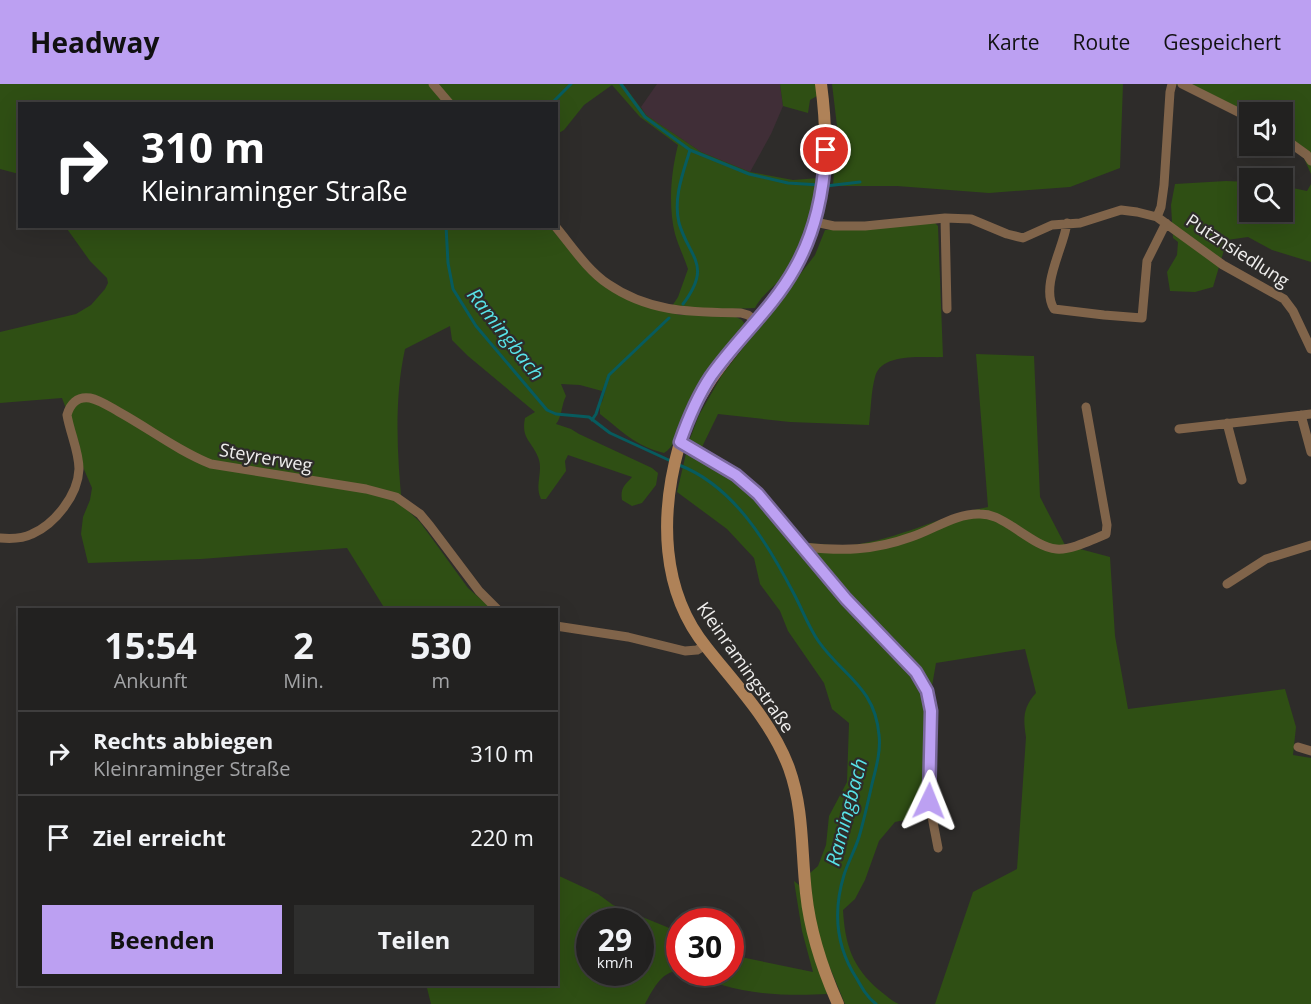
<!DOCTYPE html>
<html lang="de">
<meta charset="utf-8">
<style>
:root{--surface:#222120;--page:#2e2e2d;--text:#f1f3f6;--muted:#a2a3a5;--line:#3f3e3e;--accent:#bca0f2}
body{margin:0;font-family:"Open Sans",sans-serif;background:var(--page);color:var(--text);height:100vh;display:flex;flex-direction:column;font-size:22px;white-space:nowrap}
*{box-sizing:border-box;margin:0}
p{font-size:20px;color:var(--muted)}
.icon{flex:none;width:33px;height:33px;fill:none;stroke:currentColor;stroke-width:2;stroke-linecap:round;stroke-linejoin:round}
.map{position:relative;flex:1;overflow:hidden}
.side{position:absolute;left:18px;top:524px;width:540px;height:378px;display:flex;flex-direction:column;background:var(--surface);border-radius:0px;box-shadow:0 6px 24px #0002,0 0 0 2px var(--line)}
.side>*{flex:none}
.hud{position:absolute;left:18px;top:18px;width:540px;height:126px;border-radius:0px;box-shadow:0 6px 24px #0002,0 0 0 2px var(--line);background:#202124;color:#fff;overflow:hidden}
.buttons{position:absolute;left:1239px;top:18px;display:grid;gap:12px}
.buttons a{display:grid;place-items:center;width:54px;height:54px;border-radius:0px;background:var(--surface);box-shadow:0 6px 24px #0002,0 0 0 2px var(--line);font-size:30px}
.speed{position:absolute;left:576px;top:824px;display:flex;gap:12px;font-size:30px;font-weight:700;text-align:center}
.speed>*{display:grid;place-content:center;width:78px;height:78px;border-radius:50%;background:var(--surface);box-shadow:0 6px 24px #0002,0 0 0 2px var(--line);line-height:1}
.speed small{font-size:15px;font-weight:400}
.speed .limit{border:9px solid #d22;background:#fff;color:#111}
.pin{position:absolute;display:grid;place-items:center;width:51px;height:51px;color:#fff;margin:-26px;border:3px solid #fff;border-radius:50%;box-shadow:0 2px 6px #0007}
.me{position:absolute;width:66px;margin:-33px;rotate:2deg;stroke-linejoin:round;filter:drop-shadow(0 0 4px #0008)}
.turn{display:flex;align-items:center;gap:21px;height:126px;padding:0 24px;font-size:27px}
.turn .icon{width:78px;height:78px;stroke-width:2.5}
.turn b{display:block;font-size:42px;line-height:51px}
.eta{display:flex;justify-content:space-evenly;align-items:center;height:102px;text-align:center}
.eta b{font-size:36px;font-weight:700;line-height:42px}
.cta{display:flex;gap:12px;margin-top:auto;padding:12px 24px}
.cta a{flex:1;height:69px;border-radius:0px;background:var(--accent);color:#111;font-size:24px;font-weight:700;line-height:69px;text-align:center}
.cta a+a{background:var(--page);color:var(--text)}
ul{padding:0;list-style:none}
li{display:flex;align-items:center;gap:18px;height:84px;padding:0 24px;border-top:2px solid var(--line)}
li div{flex:1}
li b{display:block;font-size:22px}
li em{font-style:normal}
header{display:flex;align-items:center;gap:36px;box-sizing:border-box;height:84px;padding:0 30px;background:var(--accent);color:#111}
header strong{font-size:28px}
nav{display:flex;gap:33px;margin-inline-start:auto;font-size:21px}
.map>svg:first-child{display:block}
.commercial{fill:#402e37}
.green{fill:#2f4f14;fill-rule:evenodd}
.lines{fill:none;stroke-linecap:round;stroke-linejoin:round}
.stream{stroke:#075b5e;stroke-width:3}
.minor{stroke:#80644a;stroke-width:9}
.secondary{stroke:#af8258;stroke-width:12}
.route-casing{stroke:#7a689d;stroke-width:15}
.route{stroke:#bca0f2;stroke-width:10}
.labels{text-anchor:middle;dominant-baseline:central;stroke-width:4.5;stroke-linejoin:round;paint-order:stroke}
.street-label{font-size:18px;fill:#efeeed;stroke:#2e2c2a}
.water-label{font-size:20px;font-style:italic;fill:#58e3e8;stroke:#2e2c2a}
</style>
<header>
<strong>Headway</strong>
<nav><a>Karte</a><a>Route</a><a>Gespeichert</a></nav>
</header>
<div class="map">
<svg width="1311" height="920" viewBox="0 0 1311 920">
<rect width="100%" height="100%" fill="#2e2c2a"/>
<!-- commercial -->
<path class="commercial" d="M657,0H780L783,22L771,50L750,88L701,68L646,31L641,23Z"/>
<!-- green -->
<path class="green" d="M0,0H623L646,31L701,68L750,88L793,96L819,94C818,123 802,167 785,190C776,202 762,210 755,224L705,226L672,222L678,213L688,185C684,173 678,161 675,150C668,122 671,88 678,61L640,33L612,1L584,21L564,46L557,50L556,20H20L19,90L0,85Z
M780,0H817V12L810,16L808,29L783,22Z
M832,0H1123L1120,84L1070,103L989,109L897,102H833L837,42Z
M1175,0H1311V90L1303,72L1283,56L1282,28H1250L1249,38Z
M1226,97L1249,98L1250,128H1282L1283,102L1307,107L1311,100V178L1272,166L1248,153L1227,156L1213,203L1195,208L1170,207L1167,188L1177,171L1178,158L1173,154L1171,121L1175,100Z
M935,139L938,142L943,273C924,274 881,268 875,293C871,308 871,325 869,341L790,338L718,330L702,363L726,380L806,460L807,459C822,460 838,463 853,461C899,455 942,431 988,423L976,270L1034,272L1040,413L1065,461L1110,473L1115,552L1128,625L1285,605L1296,643L1293,671L1311,674V920H935L973,808L1017,785L1026,653C1023,635 1023,623 1036,609L1025,565L936,579L932,602L935,640L932,699L934,724L919,733L895,738L879,757L865,796L855,815L843,826C845,860 852,883 879,906C886,911 891,917 899,920H845L823,867L814,835L810,789L818,782L826,761L829,732L847,698L849,639L832,625L824,599L788,547L780,527L760,500L754,474L727,445L677,408L689,357L699,331L722,291L815,171L825,146Z
M65,142L550,143L582,181L652,224L680,231H732L742,236L746,242C720,272 698,302 682,339C678,350 674,363 664,369C635,362 622,347 600,330V319L602,318L607,300H605L602,307L580,301L561,300L566,312C561,322 562,333 556,340L571,345L579,350L652,384L658,389L656,401L642,419L632,422L622,416C620,404 625,401 632,393L568,371L565,377L566,387L546,415H541C534,401 544,387 538,373C531,356 521,355 525,334L535,328L468,272L452,256L450,242L405,265C394,315 397,370 402,421L420,438L468,504L492,525H385L347,464L201,475L88,479L81,450L83,433L90,416L92,404L83,383L79,359L62,314L0,319V248L76,230L91,221L105,205L108,199L107,194L90,177Z
M557,791L598,810L613,821L679,848V887C662,886 652,907 645,920H431L426,900H556ZM590,837H640V888H590Z
M794,797L799,801L827,910C794,912 754,911 722,901C712,897 702,891 691,888H730L731,871L813,888L802,847Z"/>
<g class="lines">
<!-- stream -->
<path class="stream" d="M621,0L645,33L690,66C683,89 673,114 679,139C689,174 713,180 683,220
M551,20L571,0
M690,66L749,90L788,99L820,101
M826,102L860,98
M446,142L448,179L453,205L476,242L547,326L556,330L589,333L610,349L673,378
M592,336L596,330L609,291L669,234
M679,381C734,402 768,460 794,510C802,525 809,544 819,558C843,592 875,603 879,651C881,667 876,684 872,700C868,718 864,736 859,753C855,766 848,778 844,791C833,827 836,863 857,895C862,904 867,913 876,920"/>
<!-- minor -->
<path class="minor" d="M433,0L450,20
M1182,0L1250,34
M1282,53L1307,71L1311,77
M1157,133L1161,123L1164,101L1170,8L1172,0
M945,134L947,225
M815,138L834,142H865L945,134L971,135L1007,150L1023,154L1052,141L1080,139L1121,126L1137,128L1157,133L1223,181L1284,215L1293,227L1311,265
M1067,139C1064,163 1040,202 1054,225L1104,231L1142,234L1147,177L1166,139
M555,142C571,161 587,186 608,200C650,229 693,228 741,229L748,231L756,237
M1301,331L1311,368
M1227,339L1242,396
M1179,345L1311,330
M680,358L736,391L758,410L846,515L916,588L927,607L931,627L929,717L938,764
M0,454C11,455 22,455 32,450C55,440 78,411 79,385C79,367 70,349 67,331C70,320 77,312 90,314C100,316 110,323 119,328C150,345 178,367 211,380L366,405L396,413L420,430L430,442L479,507L497,525
M803,463C843,467 872,467 911,453C933,446 956,429 980,430C992,430 1000,435 1010,441C1055,471 1055,472 1106,450L1107,441L1086,323
M1227,500L1266,475L1311,461
M556,542L628,553L685,567L697,566L704,562
M1298,663L1311,667"/>
<!-- secondary -->
<path class="secondary" d="M821,0C832,82 824,153 771,219C735,265 695,305 679,362C660,430 660,507 707,564C737,602 772,638 789,684C804,726 801,766 806,809C810,848 822,884 838,920"/>
</g>
<g class="lines">
<defs>
<path id="route" d="M826,66C823,108 816,147 795,184C773,224 737,255 711,292C697,313 688,335 680,358L736,391L758,410L846,515L916,588L927,607L931,627L929,717"/>
</defs>
<!-- route casing -->
<use href="#route" class="route-casing"/>
<!-- route -->
<use href="#route" class="route"/>
</g>
<g class="labels">
<!-- street labels -->
<g class="street-label">
<text transform="translate(1238 166) rotate(33)">Putznsiedlung</text>
<text transform="translate(266 373) rotate(10)">Steyrerweg</text>
<text transform="translate(746 583) rotate(55)">Kleinramingstraße</text>
</g>
<!-- water labels -->
<g class="water-label">
<text transform="translate(506 250) rotate(52)">Ramingbach</text>
<text transform="translate(846 728) rotate(-75)">Ramingbach</text>
</g>
</g>
</svg>
<div class="buttons">
<a><svg class="icon" aria-label="sound" viewBox="0 0 24 24"><path d="M4 9h4l5-4v14l-5-4H4zM17 9q2 3 0 6"/></svg></a>
<a><svg class="icon" aria-label="search" viewBox="0 0 24 24"><circle cx="10" cy="10" r="6"/><path d="M15 15l6 6"/></svg></a>
</div>
<div class="speed"><div>29<small>km/h</small></div><div class="limit">30</div></div>
<div class="pin" style="left:826px;top:66px;background:#d93025"><svg class="icon" aria-label="arrive" viewBox="0 0 24 24"><path d="M6 21V4h12l-3 4 3 4H6"/></svg></div>
<svg class="me" style="left:929px;top:717px" viewBox="-20 -20 40 40"><path d="M0-17L14 15 0 8-14 15z" fill="#bca0f2" stroke="#fff" stroke-width="4"/></svg>
<div class="hud">
<div class="turn"><svg class="icon" aria-label="right" viewBox="0 0 24 24"><path d="M7 20v-9h11M14 6l5 5-5 5"/></svg><div><b>310 m</b>Kleinraminger Straße</div></div>
</div>
<section class="side">
<div class="eta">
<div><b>15:54</b><p>Ankunft</p></div>
<div><b>2</b><p>Min.</p></div>
<div><b>530</b><p>m</p></div>
</div>
<ul>
<li><svg class="icon" aria-label="right" viewBox="0 0 24 24"><path d="M7 20v-9h11M14 6l5 5-5 5"/></svg><div><b>Rechts abbiegen</b><p>Kleinraminger Straße</p></div><em>310 m</em></li>
<li><svg class="icon" aria-label="arrive" viewBox="0 0 24 24"><path d="M6 21V4h12l-3 4 3 4H6"/></svg><div><b>Ziel erreicht</b></div><em>220 m</em></li>
</ul>
<div class="cta"><a>Beenden</a><a>Teilen</a></div>
</section>
</div>
